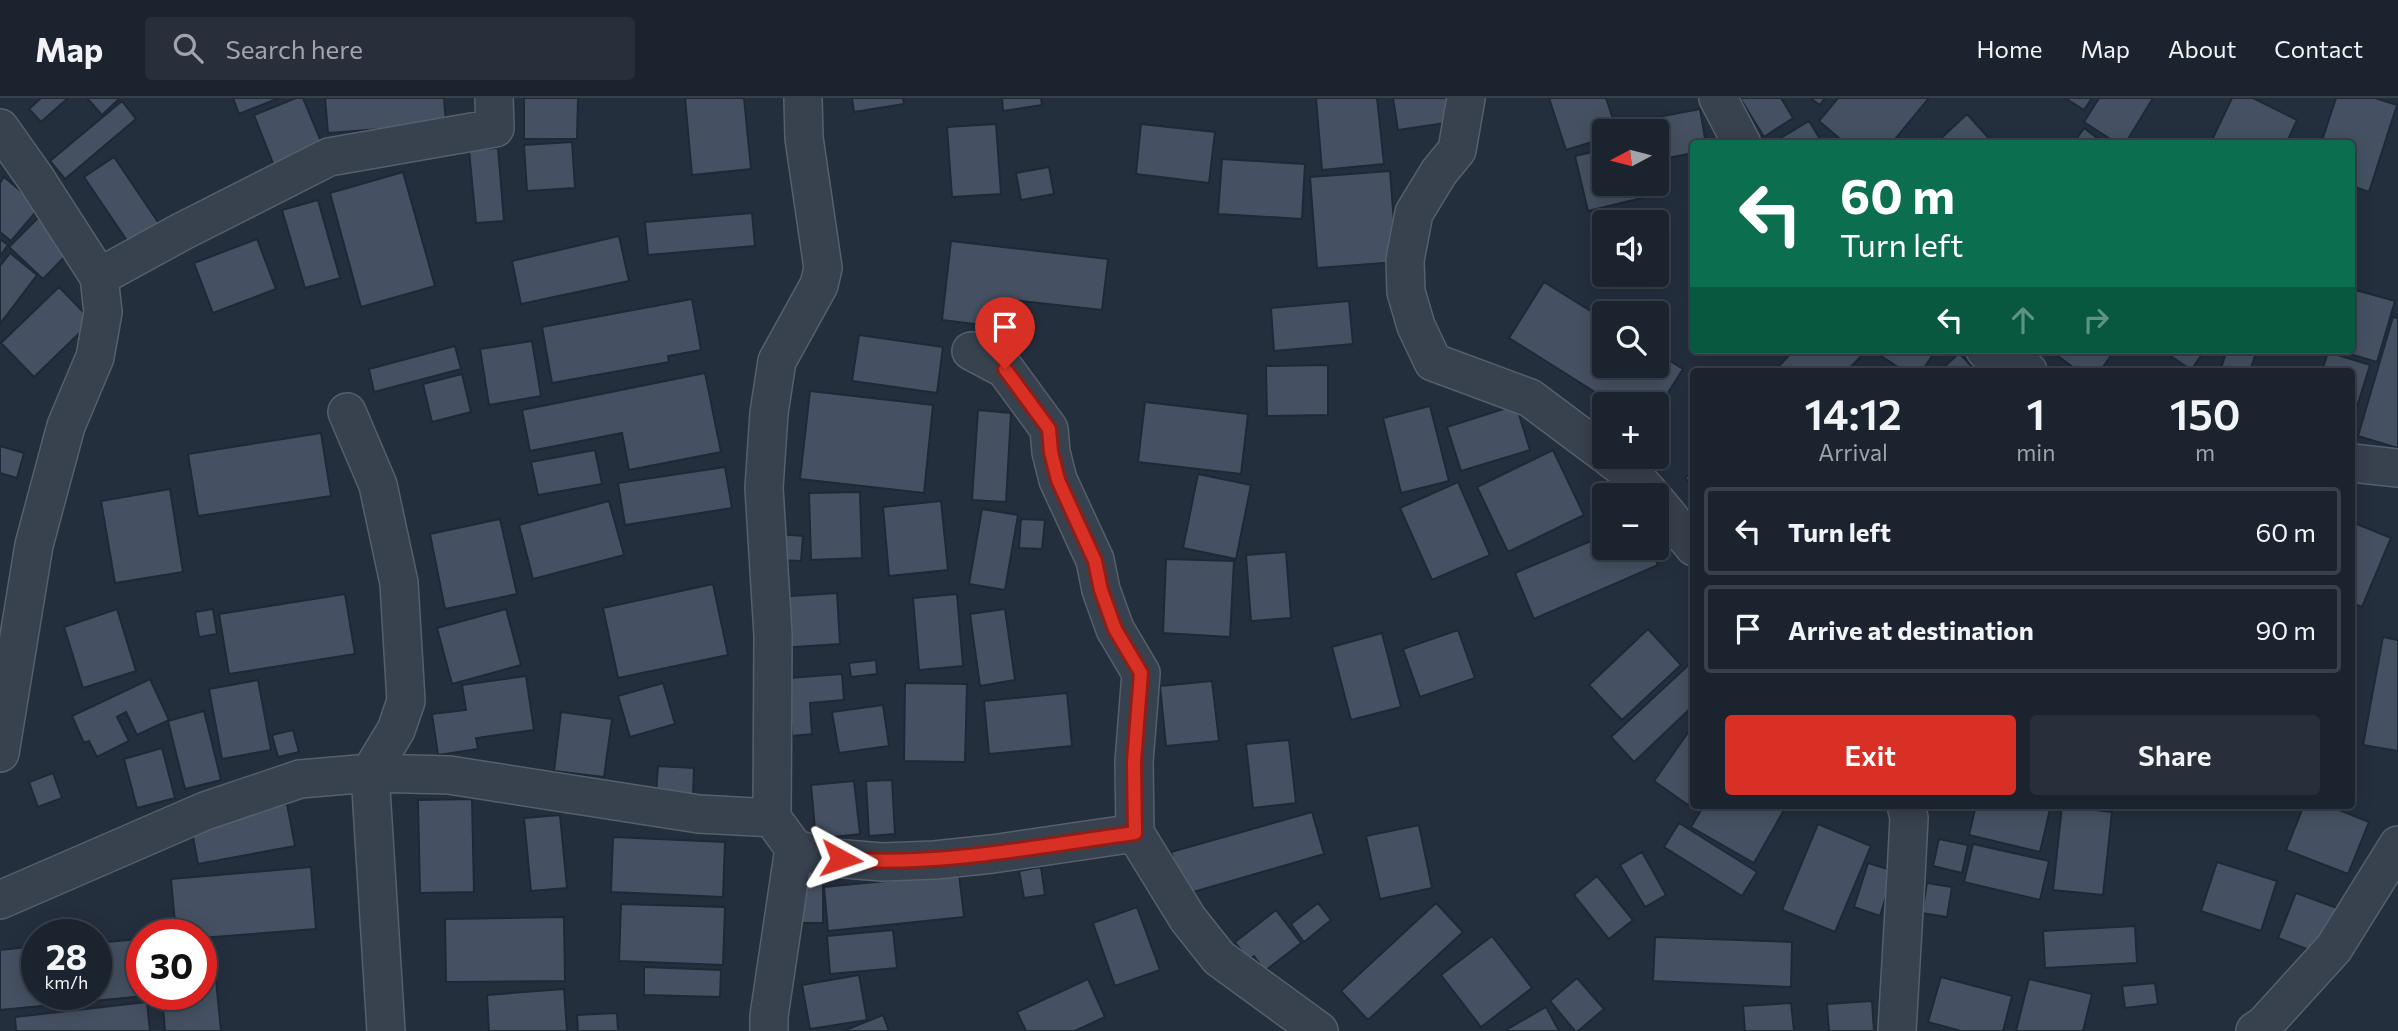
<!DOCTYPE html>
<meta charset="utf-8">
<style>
:root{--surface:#1b232e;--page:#282f3a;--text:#f1f3f6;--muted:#a0a4aa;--line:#39404a;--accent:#d93025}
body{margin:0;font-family:Commissioner,sans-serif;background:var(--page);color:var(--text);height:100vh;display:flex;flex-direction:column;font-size:26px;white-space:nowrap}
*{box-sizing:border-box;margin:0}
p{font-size:23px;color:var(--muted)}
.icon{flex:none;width:38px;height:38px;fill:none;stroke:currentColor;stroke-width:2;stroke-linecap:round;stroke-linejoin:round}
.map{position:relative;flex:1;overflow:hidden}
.sheet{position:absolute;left:1690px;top:270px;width:665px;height:441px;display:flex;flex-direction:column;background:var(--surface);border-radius:7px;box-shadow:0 4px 18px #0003,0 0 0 2px var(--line)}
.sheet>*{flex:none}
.top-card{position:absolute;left:1690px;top:42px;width:665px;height:214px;border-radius:7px;box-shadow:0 4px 18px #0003,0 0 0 2px var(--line);background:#0b6e4f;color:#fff;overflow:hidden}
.needle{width:46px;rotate:263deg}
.buttons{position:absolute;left:1592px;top:21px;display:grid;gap:14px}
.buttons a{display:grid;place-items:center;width:77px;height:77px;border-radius:7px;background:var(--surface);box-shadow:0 4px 18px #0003,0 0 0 2px var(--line);font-size:35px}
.speed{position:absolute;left:21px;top:821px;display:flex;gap:14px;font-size:35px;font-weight:700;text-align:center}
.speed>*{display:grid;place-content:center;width:91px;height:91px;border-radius:50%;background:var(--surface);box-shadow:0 4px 18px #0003,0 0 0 2px var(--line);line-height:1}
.speed small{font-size:18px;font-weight:400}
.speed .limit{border:10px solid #d22;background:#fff;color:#111}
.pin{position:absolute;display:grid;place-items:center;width:60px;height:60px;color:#fff;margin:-72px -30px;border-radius:50% 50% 50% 0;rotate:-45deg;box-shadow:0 0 7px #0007}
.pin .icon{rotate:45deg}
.me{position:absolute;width:77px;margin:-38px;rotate:95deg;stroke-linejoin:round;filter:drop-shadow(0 0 5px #0008)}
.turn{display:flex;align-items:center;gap:24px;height:147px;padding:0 35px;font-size:32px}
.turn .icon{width:91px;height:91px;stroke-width:2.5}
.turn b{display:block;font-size:49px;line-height:60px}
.lanes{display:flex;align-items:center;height:66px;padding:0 35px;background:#0003;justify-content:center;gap:35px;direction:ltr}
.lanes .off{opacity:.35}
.eta{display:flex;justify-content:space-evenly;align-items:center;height:119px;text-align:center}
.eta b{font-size:42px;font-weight:600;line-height:49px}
.primary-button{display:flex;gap:14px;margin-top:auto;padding:14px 35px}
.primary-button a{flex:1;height:80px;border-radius:7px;background:var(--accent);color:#fff;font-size:28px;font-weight:600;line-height:80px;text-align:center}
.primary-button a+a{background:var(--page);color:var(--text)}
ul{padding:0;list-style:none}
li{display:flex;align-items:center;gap:21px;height:88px;margin:0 14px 10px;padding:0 21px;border:4px solid var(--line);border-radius:7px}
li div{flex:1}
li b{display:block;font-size:26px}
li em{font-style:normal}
header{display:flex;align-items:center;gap:42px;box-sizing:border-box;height:98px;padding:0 35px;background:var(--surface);border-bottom:2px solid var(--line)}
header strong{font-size:33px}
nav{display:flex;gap:38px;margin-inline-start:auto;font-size:24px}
.search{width:490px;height:63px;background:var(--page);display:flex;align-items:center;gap:18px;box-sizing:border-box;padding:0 24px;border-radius:7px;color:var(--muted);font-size:26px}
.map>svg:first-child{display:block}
.building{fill:#455162;stroke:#1f2835;stroke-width:2}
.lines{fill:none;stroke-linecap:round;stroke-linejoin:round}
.street-casing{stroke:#565f6c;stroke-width:40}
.street{stroke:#38414e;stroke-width:37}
.route-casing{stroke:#8d1f18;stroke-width:18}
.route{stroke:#d93025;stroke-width:12}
</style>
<header>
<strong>Map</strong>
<div class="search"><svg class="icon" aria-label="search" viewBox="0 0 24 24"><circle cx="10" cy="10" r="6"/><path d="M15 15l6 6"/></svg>Search here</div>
<nav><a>Home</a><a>Map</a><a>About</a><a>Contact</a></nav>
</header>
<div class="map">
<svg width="2398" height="933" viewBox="0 0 2398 933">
<rect width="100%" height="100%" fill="#242f3e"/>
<!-- building -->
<path class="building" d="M41,0H68L41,24L29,11Z
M87,0H120L102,17Z
M233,0H279L239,16Z
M296,0H303L325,53L276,73L254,17Z
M325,0H444L446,26L328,35Z
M524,0H578L577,41H524Z
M685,0H744L751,71L692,77Z
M852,0H903L904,6L854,14Z
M1002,0H1041L1042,7L1003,13Z
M1316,0H1377L1384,66L1322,72Z
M1393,0H1448L1452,24L1398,32Z
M1549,0H1606L1617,33H1605V40L1566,52Z
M1740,0H1781L1793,20L1764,39Z
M1810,0H1825L1820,7Z
M1838,0H1929L1891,46H1846L1819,23Z
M2065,0H2092L2084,12Z
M2099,0H2153L2125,46H2118L2084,24Z
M2232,0H2253L2297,22L2286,46H2210Z
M2336,0H2375L2397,7L2369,94L2352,88V46H2321Z
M122,3L136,21L65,81L50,63Z
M1700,11L1706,46H1694V55L1657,62V33H1649L1647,21Z
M1967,16L1994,46H1935Z
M1809,23L1823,46H1775L1774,44Z
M996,26L1001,96L952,99L947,29Z
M1141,26L1215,34L1209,85L1136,76Z
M2084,30L2105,46H2073Z
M572,44L575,90L527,93L524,47Z
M498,50L504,123L476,125L469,52Z
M1605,51V86H1638L1642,100L1588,113L1575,58Z
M114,59L160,127L130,147L84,79Z
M1222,61L1305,66L1302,121L1218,116Z
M1049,69L1054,96L1021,102L1016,75Z
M1390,73L1397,164L1317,170L1310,79Z
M403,74L435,188L361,209L330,95Z
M4,79L40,109L11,143L0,134V85Z
M318,102L340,180L305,190L282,112Z
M752,115L755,148L648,157L645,124Z
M40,118L73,150L43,181L9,149Z
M619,138L629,183L521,206L512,163Z
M0,141L8,147L0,158Z
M257,141L276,191L213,215L194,165Z
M951,143L1108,161L1102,212L1002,201L999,229L942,222Z
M10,155L37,177L0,226V168Z
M1544,184L1605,222V268H1657V255L1683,271L1657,312V306H1614L1509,240Z
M59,189L92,223L34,279L1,245Z
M2352,191L2395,203L2377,264L2336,252H2352Z
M692,201L701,252L668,258L669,264L552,285L542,229Z
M1349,203L1353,246L1274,253L1271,210Z
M2393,219L2398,220V350L2358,338Z
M859,237L943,249L937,295L852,283Z
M532,243L541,298L489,307L480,251Z
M455,248L461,271L374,294L369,271Z
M1794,252H1867L1847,273H1783L1779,268Z
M1881,252H1936L1922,273H1904L1878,256Z
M2050,252H2115L2100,273H2078Z
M2162,252H2205L2191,272Z
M2227,252H2257L2250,273H2220Z
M2328,254L2370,267L2356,312L2352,310V273H2322Z
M1959,255L1976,273H1940Z
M1328,267V317L1267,318L1266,268Z
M705,275L721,354L629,372L622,335L530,353L522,312Z
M462,276L471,314L432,324L423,286Z
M810,293L933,307L924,395L800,381Z
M1145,304L1248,316L1241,376L1138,364Z
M1516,307L1530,352L1461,373L1447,329Z
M1430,308L1449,383L1401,395L1383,320Z
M978,312L1011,315L1006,404L972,402Z
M321,335L331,398L198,418L188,356Z
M0,348L24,355L17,380L0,375Z
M595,352L602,386L538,397L531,364Z
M1553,352L1584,417L1508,454L1477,389Z
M725,369L732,410L625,427L618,385Z
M1694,372V390L1685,380Z
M1198,376L1251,387L1236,461L1183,450Z
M1458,384L1490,457L1432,482L1400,410Z
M170,391L183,474L115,485L101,403Z
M860,394L862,460L811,462L809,395Z
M609,403L624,457L533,481L519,427Z
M941,403L948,472L889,478L883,409Z
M982,411L1018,417L1005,492L969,486Z
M500,421L517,496L445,511L430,436Z
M1021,421L1045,422L1042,451L1019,450Z
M2352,424L2391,440L2362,509L2352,505Z
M779,436L803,438L801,463L777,462Z
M1605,437V450H1651L1658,467L1534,521L1515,475Z
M1286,454L1291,520L1251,523L1246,457Z
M1166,461L1234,463L1230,539L1163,535Z
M713,486L728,557L618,580L603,510Z
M837,495L840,546L778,550L775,499Z
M345,496L355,556L229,576L219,516Z
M957,496L963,568L919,572L913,500Z
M117,511L136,573L83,590L64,529Z
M213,511L217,536L199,539L195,514Z
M506,511L521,567L452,586L437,530Z
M1005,511L1015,582L980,588L970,516Z
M1648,531L1681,567L1622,622L1589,587Z
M1458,532L1475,580L1420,599L1403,551Z
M1382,535L1401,609L1351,622L1332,549Z
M2383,539L2398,542V653L2363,647Z
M876,562L877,576L851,579L849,565Z
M1694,562V607L1634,664L1611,639Z
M842,576L844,602L810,605L812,636L792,638L788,580Z
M526,578L534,632L476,640L478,651L438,657L432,616L466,612L462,587Z
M150,581L169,622L137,637L126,614L117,619L129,643L97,659L89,643L84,645L72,618Z
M258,582L271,652L222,661L209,591Z
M1212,583L1219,643L1166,648L1160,588Z
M663,585L675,626L630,639L618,598Z
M905,585L967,586L965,664L904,663Z
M1067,595L1072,648L989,656L984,603Z
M883,607L889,648L839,655L832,614Z
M204,613L221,682L185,691L168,623Z
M561,614L612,621L604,679L554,673Z
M1694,626V697L1688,707L1654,683Z
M293,632L299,654L278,659L272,637Z
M1289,642L1296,705L1253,710L1246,646Z
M162,650L175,700L137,710L124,661Z
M658,668L694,670L693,697L656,696Z
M53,675L62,700L38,709L29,684Z
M892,682L895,736L869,738L866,683Z
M854,683L860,736L816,741L811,687Z
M472,701L474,794L420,795L418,702Z
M287,706L295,748L198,766L190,723Z
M1704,707L1725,709L1726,707H1775L1784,712L1754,765L1691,729Z
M1976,707H2051L2040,754L1969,737Z
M2304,707H2327L2369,724L2348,776L2286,752Z
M2062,708L2112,714L2103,797L2053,792Z
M1312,714L1324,756L1183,797L1171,754Z
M560,717L567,790L531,793L524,720Z
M1679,725L1757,774L1742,798L1664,749Z
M1818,726L1871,748L1835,834L1782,812Z
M1419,727L1432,790L1380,801L1366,738Z
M613,739L725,744L723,799L611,794Z
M1939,741L1968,747L1962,775L1933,768Z
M1973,746L2049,763L2040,802L1964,784Z
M1642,754L1666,797L1645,809L1620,767Z
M2217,764L2277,783L2261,833L2201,813Z
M1868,765L1894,773L1880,818L1854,809Z
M311,769L316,831L201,840V836H176L171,781Z
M1041,769L1045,797L1024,800L1019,773Z
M959,776L964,819L828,833L824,789Z
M1597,778L1633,822L1609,841L1574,797Z
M801,780H823V825H802Z
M1927,785L1952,789L1947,819L1922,815Z
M2296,795L2337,810L2320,856L2278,840Z
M1318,805L1331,822L1304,844L1291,826Z
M1436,805L1463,834L1368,922L1341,893Z
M621,806L725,809L723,867L619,863Z
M1137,809L1160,872L1115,888L1093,825Z
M1276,812L1301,845L1265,873L1254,858L1248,862L1235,844Z
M564,819L565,883L446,884L445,821Z
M2135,828L2137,865L2045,870L2043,833Z
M893,832L897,870L830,876L827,838Z
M1492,838L1532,890L1481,929L1441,877Z
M1655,839L1792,844L1791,889L1653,883Z
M139,841L142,896L145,898L0,912V852L37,848V896H96V845Z
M213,851L221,933H165L162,896H201V853Z
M644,869L721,872L720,899L644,897Z
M859,877L867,922L810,931L802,887Z
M1941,879L2012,898L2003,933H1961L1928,924Z
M1577,880L1604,911L1578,933H1575L1550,903Z
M1088,881L1105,919L1075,933H1026L1017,914Z
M2029,881L2092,896L2083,933H2016Z
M2155,885L2158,906L2125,910L2122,888Z
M564,891L567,933H489L487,897Z
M1872,903L1874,933H1829L1827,906Z
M147,904L150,933H16L15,919Z
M1791,905L1794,933H1745L1743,908Z
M1546,909L1559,933H1504Z
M617,915L618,933H578L577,917Z
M883,917L889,933H843Z"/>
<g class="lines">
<defs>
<path id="street" d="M803,0L804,40L823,170L819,187L777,263L769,315L764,390L773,537L772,720L794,750L821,759L882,764L935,762L992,756L1135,735
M1466,0L1457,52L1439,74L1414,115L1405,162L1406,194L1416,228L1433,264L1530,300L1605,356
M1718,0L1742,46
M0,30L36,81L99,179L103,214L95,259L66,328L34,447L0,655
M99,179L181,134L329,59L495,30L494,0
M1985,252L2028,273
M971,253L1005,271L1049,331L1051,354L1058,382L1095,462L1101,492L1115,531L1141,575L1134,664L1135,735L1188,821L1219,860L1319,933
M347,314L378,387L399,485L406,603L396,632L370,675L386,933
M1609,359L1634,378L1651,397
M2352,365L2398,370
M1657,404L1694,449
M0,802L205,713L300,681L370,675L449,677L699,716L772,720
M769,933V918L794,750
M1897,933L1906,778L1909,720L1906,707
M2255,933L2264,927L2334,850L2398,747"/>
</defs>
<!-- street casing -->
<use href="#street" class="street-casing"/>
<!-- street -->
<use href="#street" class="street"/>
</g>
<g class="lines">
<defs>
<path id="route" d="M841,761C940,769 1037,748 1135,735L1134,664L1141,575L1115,531L1101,492L1095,463L1058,382L1051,354L1049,331L1005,271"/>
</defs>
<!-- route casing -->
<use href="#route" class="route-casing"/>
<!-- route -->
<use href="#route" class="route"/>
</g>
</svg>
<div class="buttons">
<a><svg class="needle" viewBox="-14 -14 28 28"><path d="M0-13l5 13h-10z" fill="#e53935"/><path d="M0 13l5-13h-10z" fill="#a0a4aa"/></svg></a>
<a><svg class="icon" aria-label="sound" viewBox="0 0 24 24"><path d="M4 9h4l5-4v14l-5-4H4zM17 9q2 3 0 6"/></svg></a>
<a><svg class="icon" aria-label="search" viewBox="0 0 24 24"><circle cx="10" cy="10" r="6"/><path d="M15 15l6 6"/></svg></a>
<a>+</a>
<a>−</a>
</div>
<div class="speed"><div>28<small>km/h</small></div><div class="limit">30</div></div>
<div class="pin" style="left:1005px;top:271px;background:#d93025"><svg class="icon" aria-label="arrive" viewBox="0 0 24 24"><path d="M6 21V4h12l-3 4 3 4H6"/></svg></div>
<svg class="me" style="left:841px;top:761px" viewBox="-20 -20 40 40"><path d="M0-17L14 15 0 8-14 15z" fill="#d93025" stroke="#fff" stroke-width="4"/></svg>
<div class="top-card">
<div class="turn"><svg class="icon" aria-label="left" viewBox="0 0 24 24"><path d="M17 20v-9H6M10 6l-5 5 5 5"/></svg><div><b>60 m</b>Turn left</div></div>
<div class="lanes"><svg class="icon" aria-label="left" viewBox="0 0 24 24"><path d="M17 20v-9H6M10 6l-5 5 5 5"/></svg><svg class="icon off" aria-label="ahead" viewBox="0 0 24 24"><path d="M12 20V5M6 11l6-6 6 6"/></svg><svg class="icon off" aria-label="right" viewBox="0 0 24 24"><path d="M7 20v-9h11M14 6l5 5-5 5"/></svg></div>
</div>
<section class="sheet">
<div class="eta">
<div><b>14:12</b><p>Arrival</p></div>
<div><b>1</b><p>min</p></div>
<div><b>150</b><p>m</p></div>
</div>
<ul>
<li><svg class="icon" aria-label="left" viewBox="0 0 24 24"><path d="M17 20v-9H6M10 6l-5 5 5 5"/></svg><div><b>Turn left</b></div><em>60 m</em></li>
<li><svg class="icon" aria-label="arrive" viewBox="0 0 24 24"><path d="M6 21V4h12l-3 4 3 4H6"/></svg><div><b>Arrive at destination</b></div><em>90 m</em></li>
</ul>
<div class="primary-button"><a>Exit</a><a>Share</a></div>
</section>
</div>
